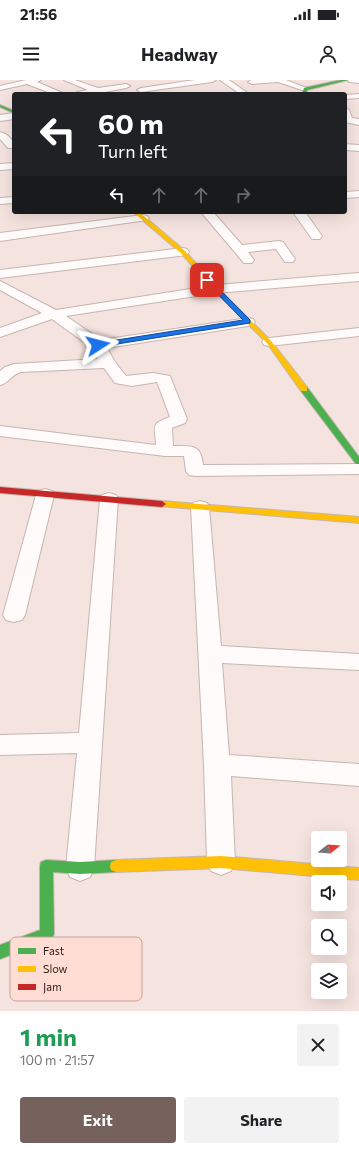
<!DOCTYPE html>
<meta charset="utf-8">
<style>
:root{--surface:#fff;--page:#f2f2f2;--text:#202124;--muted:#757577;--accent:#75625d}
body{margin:0;font-family:Commissioner,sans-serif;background:var(--page);color:var(--text);height:100vh;display:flex;flex-direction:column;font-size:15px;white-space:nowrap}
*{box-sizing:border-box;margin:0}
p{font-size:13px;color:var(--muted)}
.icon{flex:none;width:22px;height:22px;fill:none;stroke:currentColor;stroke-width:2;stroke-linecap:round;stroke-linejoin:round}
.map{position:relative;height:931px;overflow:hidden}
.drawer{display:flex;flex-direction:column;background:var(--surface);flex:1}
.drawer>*{flex:none}
.banner{position:absolute;left:12px;top:12px;width:335px;height:122px;border-radius:4px;box-shadow:0 4px 16px #0002;background:#202124;color:#fff;overflow:hidden}
.needle{width:26px;rotate:73deg}
.buttons{position:absolute;left:311px;top:751px;display:grid;gap:8px}
.buttons a{display:grid;place-items:center;width:36px;height:36px;border-radius:4px;background:var(--surface);box-shadow:0 4px 16px #0002;font-size:20px}
.pin{position:absolute;display:grid;place-items:center;width:34px;height:34px;color:#fff;margin:-17px;border-radius:8px;box-shadow:0 2px 6px #0006}
.me{position:absolute;width:44px;margin:-22px;rotate:81deg;stroke-linejoin:round;filter:drop-shadow(0 0 3px #0008)}
.turn{display:flex;align-items:center;gap:14px;height:84px;padding:0 20px;font-size:18px}
.turn .icon{width:52px;height:52px;stroke-width:2.5}
.turn b{display:block;font-size:28px;line-height:34px}
.lanes{display:flex;align-items:center;height:38px;padding:0 20px;background:#0003;justify-content:center;gap:20px;direction:ltr}
.lanes .off{opacity:.35}
.round{display:grid;place-items:center;flex:none;width:42px;height:42px;border-radius:4px;background:var(--page)}
.headline{display:flex;align-items:center;justify-content:space-between;height:68px;padding:0 20px}
h1{font-size:24px;font-weight:700;line-height:30px;color:#1e9e55}
.cta{display:flex;gap:8px;margin-top:auto;padding:8px 20px}
.cta a{flex:1;height:46px;border-radius:4px;background:var(--accent);color:#fff;font-size:16px;font-weight:700;line-height:46px;text-align:center}
.cta a+a{background:var(--page);color:var(--text)}
.status{display:flex;justify-content:space-between;align-items:center;height:28px;padding:0 20px;background:var(--surface);direction:ltr}
.status svg{height:11px;fill:currentColor}
header{display:flex;justify-content:space-between;align-items:center;height:52px;padding:0 20px;background:var(--surface);font-size:18px;font-weight:700}
.map>svg:first-child{display:block}
.lines{fill:none;stroke-linecap:round;stroke-linejoin:round}
.street-casing{stroke:#c7b5b0;stroke-width:2}
.fast-casing{stroke:#c7b5b0;stroke-width:2}
.slow-casing{stroke:#c7b5b0;stroke-width:2}
.jam-casing{stroke:#c7b5b0;stroke-width:2}
.street{fill:#fefbfa;fill-rule:evenodd}
.fast{fill:#4caf50;fill-rule:evenodd}
.slow{fill:#ffc107;fill-rule:evenodd}
.jam{fill:#c62828;fill-rule:evenodd}
.route{fill:#1a73e8;stroke:#114b97}
.key{fill:#ffddd5;stroke:#c1a39c;stroke-width:1}
.key-label{font-size:11px;fill:#301c17}
</style>
<div class="status"><b>21:56</b><svg viewBox="0 0 49 12"><path d="M0 12V9h3v3zM5 12V6h3v6zM10 12V3h3v9zM15 12V0h3v12zM26 1h20v11H26zM47 4h2v5h-2z"/></svg></div>
<header><svg class="icon" aria-label="menu" viewBox="0 0 24 24"><path d="M4 6h16M4 12h16M4 18h16"/></svg>Headway<svg class="icon" aria-label="person" viewBox="0 0 24 24"><circle cx="12" cy="8" r="4"/><path d="M4 21q1-7 8-7t8 7"/></svg></header>
<div class="map">
<svg width="359" height="931" viewBox="0 0 359 931">
<rect width="100%" height="100%" fill="#f5e3df"/>
<g class="lines">
<defs>
<path id="street" d="M26,0H41L37,2L65,14H53L27,4L0,10V6Z
M64,0H75L98,8L126,4L130,6L126,8L94,14H76L77,12L88,10Z
M195,0H216L212,2L141,12L137,10L141,8Z
M220,0H229L249,14H240Z
M251,0H286L309,9L305,11L278,2L252,4L248,2Z
M348,0H359V3L349,2Z
M359,14V18L345,19V15Z
M345,27L349,30L352,38L359,39V45L345,42Z
M14,33V39L0,41V35Z
M0,52C8,54 14,60 14,68H8L0,59Z
M345,64L359,65V71L345,70Z
M14,83V89L0,90V84Z
M359,111V117L345,118V112Z
M14,117V123L0,124V118Z
M201,132H213L242,165L279,161L283,162L295,179L293,182H285L276,169L248,172L254,180L252,183H244Z
M293,132H305L322,156L320,159H312Z
M143,135L147,136L149,138L147,140L0,161V153Z
M183,168L187,169L189,172L187,175L0,198V190Z
M359,193V201L216,213L66,236L101,260L248,238L253,239L255,242L253,245L248,246L107,268L115,282L126,296L153,293L170,296L187,339L185,343L172,348L173,366C192,366 201,364 203,385L359,384V394L195,396L189,395L186,391L184,376H165L0,356V346L156,365C155,345 150,344 170,337L157,302L132,306L115,303L104,288L21,292C12,294 9,303 0,305V291L5,287L14,284L98,279L92,268L52,239L0,257V248L42,233L0,210V201L56,230L216,205Z
M359,248V256L269,266L264,265L262,262L264,259L269,258Z
M45,409L52,411L54,415L25,535L22,540L14,542L6,540L3,535L36,415L38,411Z
M109,413L116,415L118,419L94,788L90,797L80,801L70,797L66,788L77,673L0,675V655L79,653L100,419L102,415Z
M200,421L207,423L209,427L221,566L359,574V590L222,583L229,675L359,684V706L231,696L235,782L231,791L221,795L211,791L207,782L204,685L191,427L193,423Z"/>
<path id="fast" d="M341,0H348L307,10L306,14H302L304,8Z
M0,25L14,31V33L0,27Z
M301,307H307L359,377V384H356L301,311Z
M46,780L80,782L116,780L121,782L122,786L121,790L116,792L80,794L53,792L54,854L52,859L0,879V865L40,850V786L41,782Z"/>
<path id="slow" d="M133,132H139L185,171L218,208L271,261L307,307V311H301L267,263L214,210L181,173Z
M162,421L359,437V443L159,426L158,424L159,422Z
M221,776L359,788V800L221,788L116,792L111,790L110,786L111,782L116,780Z"/>
<path id="jam" d="M0,407L162,421L166,424L162,427L0,413Z"/>
</defs>
<!-- street casing -->
<use href="#street" class="street-casing"/>
<!-- fast casing -->
<use href="#fast" class="fast-casing"/>
<!-- slow casing -->
<use href="#slow" class="slow-casing"/>
<!-- jam casing -->
<use href="#jam" class="jam-casing"/>
<!-- street -->
<use href="#street" class="street"/>
<!-- fast -->
<use href="#fast" class="fast"/>
<!-- slow -->
<use href="#slow" class="slow"/>
<!-- jam -->
<use href="#jam" class="jam"/>
</g>
<!-- route -->
<path class="route" d="M205,199H209L250,240V243L98,267L94,265L98,263L243,240L205,201Z"/>
<!-- legend -->
<rect x="10" y="857" width="132" height="64" rx="6" class="key"/>
<rect x="18" y="868" width="18" height="6" fill="#4caf50"/>
<rect x="18" y="886" width="18" height="6" fill="#ffc107"/>
<rect x="18" y="904" width="18" height="6" fill="#c62828"/>
<g class="key-label">
<text x="43" y="875">Fast</text>
<text x="43" y="893">Slow</text>
<text x="43" y="911">Jam</text>
</g>
</svg>
<div class="buttons">
<a><svg class="needle" viewBox="-14 -14 28 28"><path d="M0-13l5 13h-10z" fill="#e53935"/><path d="M0 13l5-13h-10z" fill="#757577"/></svg></a>
<a><svg class="icon" aria-label="sound" viewBox="0 0 24 24"><path d="M4 9h4l5-4v14l-5-4H4zM17 9q2 3 0 6"/></svg></a>
<a><svg class="icon" aria-label="search" viewBox="0 0 24 24"><circle cx="10" cy="10" r="6"/><path d="M15 15l6 6"/></svg></a>
<a><svg class="icon" aria-label="layers" viewBox="0 0 24 24"><path d="M12 4l9 5-9 5-9-5zM3 14l9 5 9-5"/></svg></a>
</div>
<div class="pin" style="left:207px;top:200px;background:#d93025"><svg class="icon" aria-label="arrive" viewBox="0 0 24 24"><path d="M6 21V4h12l-3 4 3 4H6"/></svg></div>
<svg class="me" style="left:98px;top:265px" viewBox="-20 -20 40 40"><path d="M0-17L14 15 0 8-14 15z" fill="#1a73e8" stroke="#fff" stroke-width="4"/></svg>
<div class="banner">
<div class="turn"><svg class="icon" aria-label="left" viewBox="0 0 24 24"><path d="M17 20v-9H6M10 6l-5 5 5 5"/></svg><div><b>60 m</b>Turn left</div></div>
<div class="lanes"><svg class="icon" aria-label="left" viewBox="0 0 24 24"><path d="M17 20v-9H6M10 6l-5 5 5 5"/></svg><svg class="icon off" aria-label="ahead" viewBox="0 0 24 24"><path d="M12 20V5M6 11l6-6 6 6"/></svg><svg class="icon off" aria-label="ahead" viewBox="0 0 24 24"><path d="M12 20V5M6 11l6-6 6 6"/></svg><svg class="icon off" aria-label="right" viewBox="0 0 24 24"><path d="M7 20v-9h11M14 6l5 5-5 5"/></svg></div>
</div>
</div>
<section class="drawer">
<div class="headline"><div><h1>1 min</h1><p>100 m · 21:57</p></div><a class="round"><svg class="icon" aria-label="close" viewBox="0 0 24 24"><path d="M6 6l12 12M18 6L6 18"/></svg></a></div>
<div class="cta"><a>Exit</a><a>Share</a></div>
</section>
